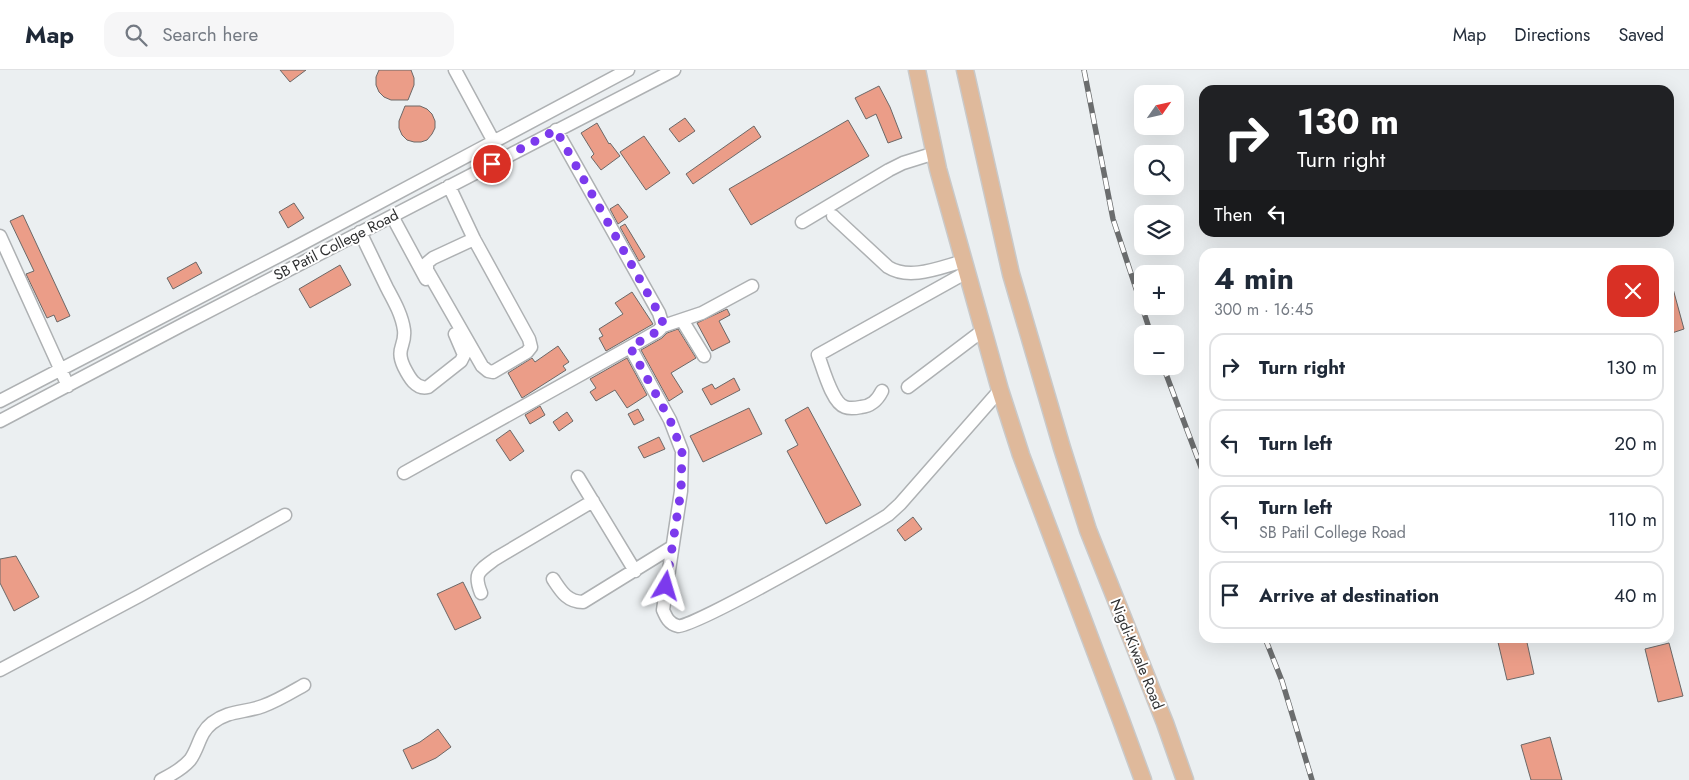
<!DOCTYPE html>
<meta charset="utf-8">
<style>
:root{--surface:#fff;--page:#f6f6f7;--text:#1f2937;--muted:#747a83;--line:#e0e1e3}
body{margin:0;font-family:Jost,sans-serif;background:var(--page);color:var(--text);height:100vh;display:flex;flex-direction:column;font-size:19px;white-space:nowrap}
*{box-sizing:border-box;margin:0}
p{font-size:16px;color:var(--muted)}
.icon{flex:none;width:28px;height:28px;fill:none;stroke:currentColor;stroke-width:2;stroke-linecap:round;stroke-linejoin:round}
.map{position:relative;flex:1;overflow:hidden}
.drawer{position:absolute;left:1199px;top:178px;width:475px;height:395px;display:flex;flex-direction:column;background:var(--surface);border-radius:15px;box-shadow:0 5px 20px #0002}
.drawer>*{flex:none}
.banner{position:absolute;left:1199px;top:15px;width:475px;height:152px;border-radius:15px;box-shadow:0 5px 20px #0002;background:#202124;color:#fff;overflow:hidden}
.needle{width:32px;rotate:56deg}
.buttons{position:absolute;left:1134px;top:15px;display:grid;gap:10px}
.buttons a{display:grid;place-items:center;width:50px;height:50px;border-radius:10px;background:var(--surface);box-shadow:0 5px 20px #0002;font-size:25px}
.pin{position:absolute;display:grid;place-items:center;width:42px;height:42px;color:#fff;margin:-21px;border:2px solid #fff;border-radius:50%;box-shadow:0 1px 5px #0007}
.me{position:absolute;width:55px;margin:-28px;rotate:7deg;stroke-linejoin:round;filter:drop-shadow(0 0 4px #0008)}
.turn{display:flex;align-items:center;gap:18px;height:105px;padding:0 15px;font-size:22px}
.turn .icon{width:65px;height:65px;stroke-width:2.5}
.turn b{display:block;font-size:35px;line-height:42px}
.then{display:flex;align-items:center;height:48px;padding:0 15px;background:#0003;gap:10px;font-size:19px}
.round{display:grid;place-items:center;flex:none;width:52px;height:52px;border-radius:15px;background:var(--page)}
.head{display:flex;align-items:center;justify-content:space-between;height:85px;padding:0 15px}
h1{font-size:30px;font-weight:700;line-height:38px}
ul{padding:0;list-style:none}
li{display:flex;align-items:center;gap:15px;height:68px;margin:0 10px 8px;padding:0 5px;border:2px solid var(--line);border-radius:15px}
li div{flex:1}
li b{display:block;font-size:19px}
li em{font-style:normal}
header{display:flex;align-items:center;gap:30px;box-sizing:border-box;height:70px;padding:0 25px;background:var(--surface);border-bottom:1px solid var(--line)}
header strong{font-size:24px}
nav{display:flex;gap:28px;margin-inline-start:auto;font-size:18px}
.search{width:350px;height:45px;background:var(--page);display:flex;align-items:center;gap:12px;box-sizing:border-box;padding:0 18px;border-radius:15px;color:var(--muted);font-size:19px}
.map>svg:first-child{display:block}
.building{fill:#eb9d88;stroke:#6c6867}
.lines{fill:none;stroke-linecap:round;stroke-linejoin:round}
.minor-casing{stroke:#aeb1b3;stroke-width:15}
.major-casing{stroke:#c9c9c9;stroke-width:19}
.minor{stroke:#fff;stroke-width:12}
.major{stroke:#dfb99b;stroke-width:16}
.rail-casing{stroke:#6b6d6e;stroke-width:5.5}
.rail{stroke:#fff;stroke-width:4;stroke-dasharray:11;stroke-linecap:butt}
.route{stroke:#7c3aed;stroke-width:9;stroke-dasharray:0 16.2}
.labels{text-anchor:middle;dominant-baseline:central;stroke-width:4;stroke-linejoin:round;paint-order:stroke}
.street-label{font-size:15px;fill:#2e2f30;stroke:#fff}
</style>
<header>
<strong>Map</strong>
<div class="search"><svg class="icon" aria-label="search" viewBox="0 0 24 24"><circle cx="10" cy="10" r="6"/><path d="M15 15l6 6"/></svg>Search here</div>
<nav><a>Map</a><a>Directions</a><a>Saved</a></nav>
</header>
<div class="map">
<svg width="1689" height="710" viewBox="0 0 1689 710">
<rect width="100%" height="100%" fill="#ebeff1"/>
<!-- building -->
<path class="building" d="M280,0H306L290,12Z
M379,0H411L414,8V15L408,30H391L384,27L379,22L376,15V7Z
M879,16L890,37L902,68L888,73L876,44L866,49L855,28Z
M405,36H420L427,39L432,44L435,51V58L432,64L427,70L421,72H414L407,70L402,65L399,58V51Z
M685,48L695,61L679,72L669,59Z
M848,50L869,86L751,155L729,119Z
M597,53L609,74L610,73L620,86L601,100L591,87L594,84L581,63Z
M754,56L761,67L693,114L686,104Z
M644,66L670,103L646,120L620,82Z
M294,133L304,148L288,158L279,142Z
M618,134L628,147L618,154L610,139Z
M23,145L70,246L57,252L54,245L47,248L26,204L34,201L10,151Z
M625,154L645,187L639,191L620,157Z
M196,192L202,203L173,219L167,208Z
M340,195L351,215L310,238L299,219Z
M1669,215H1672L1684,259L1669,264Z
M632,222L653,254L606,281L599,268L603,266L599,259L623,244L615,233Z
M727,239L730,245L719,251L730,272L712,281L697,253Z
M678,259L696,288L671,303L683,322L669,331L641,280L662,268L667,263Z
M558,276L569,292L563,296L566,300L522,328L508,303L532,288L535,292Z
M627,288L647,325L627,338L615,320L596,331L590,322L596,318L590,309Z
M734,308L740,320L711,335L702,319L712,314L715,319Z
M540,336L545,345L530,354L525,345Z
M808,337L861,435L826,454L787,381L798,375L785,350Z
M749,338L762,364L703,392L690,366Z
M638,339L644,350L634,355L628,344Z
M567,342L573,351L559,361L553,352Z
M510,360L524,381L510,391L496,370Z
M659,367L665,379L644,388L638,377Z
M913,447L922,459L905,471L897,460Z
M16,486L39,527L14,541L0,513V489Z
M463,512L481,548L455,560L437,524Z
M1497,568H1526L1534,604L1507,610Z
M1669,573L1683,626L1658,632L1645,579Z
M438,659L451,677L436,688L412,699L403,680L420,672Z
M1550,667L1562,710H1531L1521,675Z"/>
<g class="lines">
<defs>
<path id="minor" d="M455,0L494,72
M449,116L474,169L529,269L531,277L527,282L493,302L488,301L482,296L427,200V193L433,188L474,169
M392,146L426,209
M833,146L888,197C910,211 941,197 964,191
M802,152L889,100L903,93L935,83
M360,162C369,181 378,199 387,218C394,231 402,245 404,260C406,276 395,278 404,297C409,307 416,320 428,317L461,291L464,285L455,264
M0,166L68,316
M682,250L704,286
M663,256L702,243L752,216
M630,277L670,350L682,381L681,421L663,540C666,547 669,554 678,556C692,559 864,460 888,445L900,434L1000,320
M908,317L982,261
M882,321C877,331 871,336 861,337C856,338 850,339 845,337C832,333 823,298 818,285L967,202
M0,331L296,177L628,0
M0,351L182,255L674,0
M404,403L630,277L658,261L663,256L659,243L556,60
M578,407L635,501
M553,509C561,521 567,532 583,532L672,477
M481,523C473,503 479,501 495,489L593,431
M0,600L139,526L285,445
M161,710C171,705 183,698 190,690C199,678 199,663 212,653C229,640 244,643 263,636C277,631 290,623 304,615"/>
<path id="major" d="M917,0L938,99L1000,320L1021,385L1121,650L1143,710
M965,0L1011,204L1062,378L1088,460L1165,653L1185,710"/>
</defs>
<!-- minor casing -->
<use href="#minor" class="minor-casing"/>
<!-- major casing -->
<use href="#major" class="major-casing"/>
<!-- minor -->
<use href="#minor" class="minor"/>
<!-- major -->
<use href="#major" class="major"/>
<defs>
<path id="rail" d="M1084,0L1113,149L1151,264
M1163,296L1204,405
M1265,568L1282,611L1312,710"/>
</defs>
<!-- rail casing -->
<use href="#rail" class="rail-casing"/>
<!-- rail -->
<use href="#rail" class="rail"/>
</g>
<g class="lines">
<!-- route -->
<path class="route" d="M492,94L556,60L662,249L663,256L658,261L630,277L670,350L682,381L681,421L666,516"/>
</g>
<g class="labels">
<!-- street labels -->
<g class="street-label">
<text transform="translate(336 175) rotate(-27)">SB Patil College Road</text>
<text transform="translate(1137 584) rotate(68)">Nigdi-Kiwale Road</text>
</g>
</g>
</svg>
<div class="buttons">
<a><svg class="needle" viewBox="-14 -14 28 28"><path d="M0-13l5 13h-10z" fill="#e53935"/><path d="M0 13l5-13h-10z" fill="#747a83"/></svg></a>
<a><svg class="icon" aria-label="search" viewBox="0 0 24 24"><circle cx="10" cy="10" r="6"/><path d="M15 15l6 6"/></svg></a>
<a><svg class="icon" aria-label="layers" viewBox="0 0 24 24"><path d="M12 4l9 5-9 5-9-5zM3 14l9 5 9-5"/></svg></a>
<a>+</a>
<a>−</a>
</div>
<div class="pin" style="left:492px;top:94px;background:#d93025"><svg class="icon" aria-label="arrive" viewBox="0 0 24 24"><path d="M6 21V4h12l-3 4 3 4H6"/></svg></div>
<svg class="me" style="left:666px;top:516px" viewBox="-20 -20 40 40"><path d="M0-17L14 15 0 8-14 15z" fill="#7c3aed" stroke="#fff" stroke-width="4"/></svg>
<div class="banner">
<div class="turn"><svg class="icon" aria-label="right" viewBox="0 0 24 24"><path d="M7 20v-9h11M14 6l5 5-5 5"/></svg><div><b>130 m</b>Turn right</div></div>
<div class="then">Then<svg class="icon" aria-label="left" viewBox="0 0 24 24"><path d="M17 20v-9H6M10 6l-5 5 5 5"/></svg></div>
</div>
<section class="drawer">
<div class="head"><div><h1>4 min</h1><p>300 m · 16:45</p></div><a class="round" style="background:#d93025;color:#fff"><svg class="icon" aria-label="close" viewBox="0 0 24 24"><path d="M6 6l12 12M18 6L6 18"/></svg></a></div>
<ul>
<li><svg class="icon" aria-label="right" viewBox="0 0 24 24"><path d="M7 20v-9h11M14 6l5 5-5 5"/></svg><div><b>Turn right</b></div><em>130 m</em></li>
<li><svg class="icon" aria-label="left" viewBox="0 0 24 24"><path d="M17 20v-9H6M10 6l-5 5 5 5"/></svg><div><b>Turn left</b></div><em>20 m</em></li>
<li><svg class="icon" aria-label="left" viewBox="0 0 24 24"><path d="M17 20v-9H6M10 6l-5 5 5 5"/></svg><div><b>Turn left</b><p>SB Patil College Road</p></div><em>110 m</em></li>
<li><svg class="icon" aria-label="arrive" viewBox="0 0 24 24"><path d="M6 21V4h12l-3 4 3 4H6"/></svg><div><b>Arrive at destination</b></div><em>40 m</em></li>
</ul>
</section>
</div>
